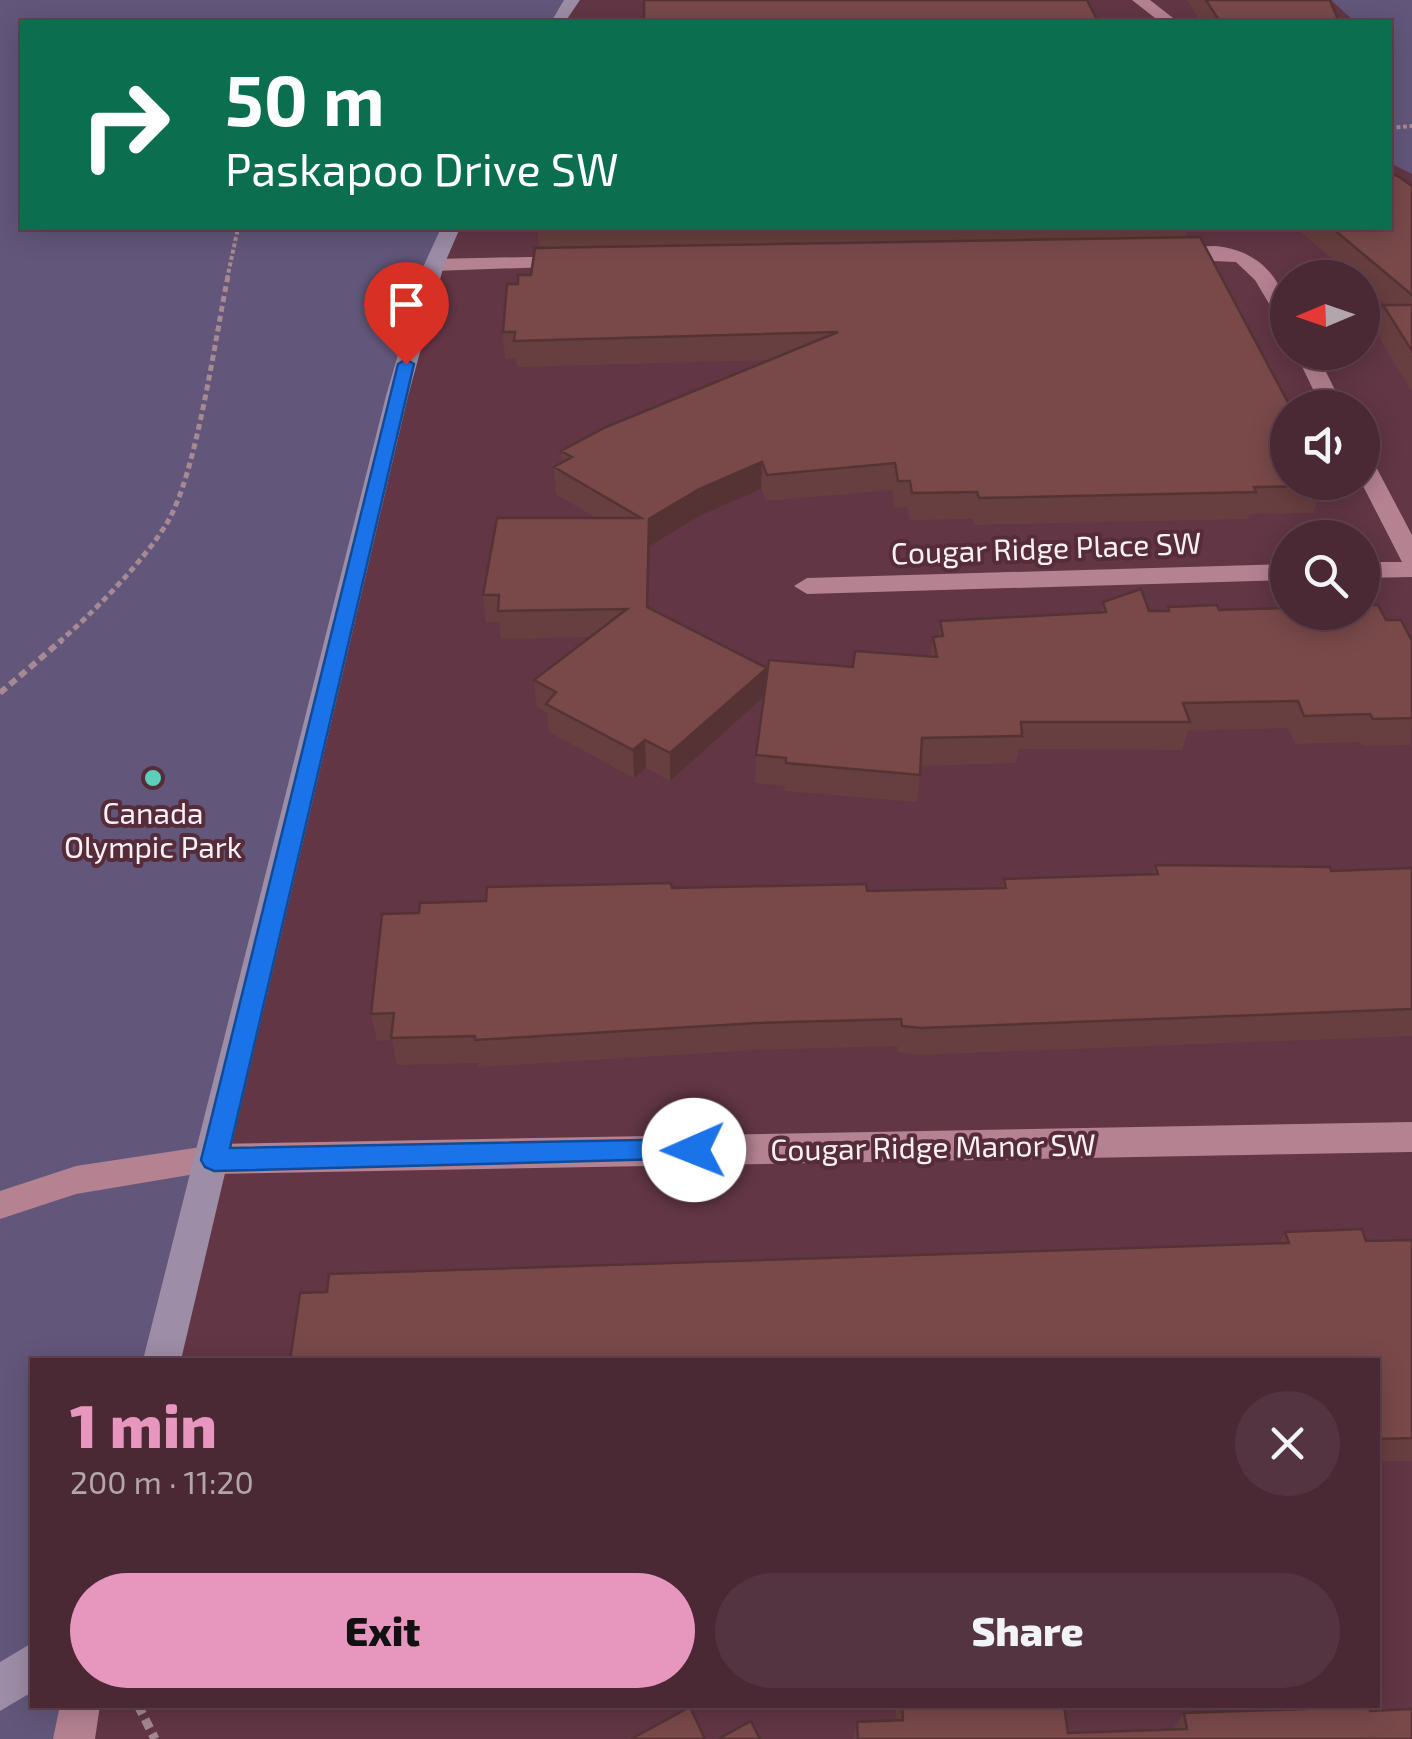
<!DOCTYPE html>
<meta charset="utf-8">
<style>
:root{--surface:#4a2834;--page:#543440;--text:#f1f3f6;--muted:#b2a6ac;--line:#61444f;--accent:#e797bd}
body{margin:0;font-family:"Exo 2",sans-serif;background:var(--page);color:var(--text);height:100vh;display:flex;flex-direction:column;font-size:38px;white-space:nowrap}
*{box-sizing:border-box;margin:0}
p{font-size:32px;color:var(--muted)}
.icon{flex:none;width:55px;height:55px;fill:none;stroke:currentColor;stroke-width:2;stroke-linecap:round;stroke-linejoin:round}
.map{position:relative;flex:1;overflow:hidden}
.drawer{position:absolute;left:30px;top:1358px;width:1350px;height:350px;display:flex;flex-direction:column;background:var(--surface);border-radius:0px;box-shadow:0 5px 25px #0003,0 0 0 2px var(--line)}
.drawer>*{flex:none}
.guide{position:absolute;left:20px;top:20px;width:1372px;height:210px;border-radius:0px;box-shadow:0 5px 25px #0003,0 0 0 2px var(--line);background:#0b6e4f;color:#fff;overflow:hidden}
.needle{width:65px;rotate:268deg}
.controls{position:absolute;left:1270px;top:260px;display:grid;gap:20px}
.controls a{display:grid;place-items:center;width:110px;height:110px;border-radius:50%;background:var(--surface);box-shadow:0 5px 25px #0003,0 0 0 2px var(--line);font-size:50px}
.pin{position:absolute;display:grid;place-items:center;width:85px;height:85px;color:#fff;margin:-102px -42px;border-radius:50% 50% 50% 0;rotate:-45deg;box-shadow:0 0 10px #0007}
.pin .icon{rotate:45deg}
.me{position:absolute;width:110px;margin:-55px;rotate:269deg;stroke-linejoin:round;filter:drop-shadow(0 0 8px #0008)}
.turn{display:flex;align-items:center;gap:35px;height:210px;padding:0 40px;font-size:45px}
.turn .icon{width:130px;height:130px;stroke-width:2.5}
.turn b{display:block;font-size:70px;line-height:85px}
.round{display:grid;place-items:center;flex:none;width:105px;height:105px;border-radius:52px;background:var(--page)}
.overview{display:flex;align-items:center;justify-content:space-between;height:170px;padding:0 40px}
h1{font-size:60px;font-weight:800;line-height:75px;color:var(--accent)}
.primary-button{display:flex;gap:20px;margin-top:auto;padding:20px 40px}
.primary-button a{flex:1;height:115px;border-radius:60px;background:var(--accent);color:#111;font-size:40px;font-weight:800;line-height:115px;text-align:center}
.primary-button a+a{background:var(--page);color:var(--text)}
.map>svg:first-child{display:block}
.green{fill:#62577a}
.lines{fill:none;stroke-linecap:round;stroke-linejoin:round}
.path-far3{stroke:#a68993;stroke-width:4;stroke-dasharray:4 2.5;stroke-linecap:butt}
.path-far2{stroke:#a68993;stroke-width:5;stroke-dasharray:6 4;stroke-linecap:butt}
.path-far1{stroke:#a68993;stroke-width:6;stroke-dasharray:8 5;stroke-linecap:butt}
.path{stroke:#a68993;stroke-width:9;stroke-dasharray:10 6;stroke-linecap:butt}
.lane{fill:#b58292;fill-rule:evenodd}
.street{fill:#b58292;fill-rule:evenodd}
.secondary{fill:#9d8da6;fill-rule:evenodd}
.wall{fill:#683f40}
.shaded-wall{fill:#553334}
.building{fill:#79494a;stroke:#553334;stroke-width:2.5}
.route{fill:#1a73e8;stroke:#114b97;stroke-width:2.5}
.poi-dot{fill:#5dceb9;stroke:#562c3a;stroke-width:4}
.labels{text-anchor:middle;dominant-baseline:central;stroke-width:8;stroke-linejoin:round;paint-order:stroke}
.street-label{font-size:30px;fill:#fbf0f3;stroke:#562c3a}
.poi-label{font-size:30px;fill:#fbf0f3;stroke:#562c3a}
</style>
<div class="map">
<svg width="1412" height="1739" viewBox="0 0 1412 1739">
<rect width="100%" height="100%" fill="#623645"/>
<!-- green -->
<path class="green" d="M0,0H572L558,22H22V228H450L434,265L162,1360H32V1705H80L74,1739H0Z
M1331,0H1412V174L1390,163V22H1355Z"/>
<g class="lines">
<!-- path-far3 -->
<path class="path-far3" d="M1390,128L1412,126
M227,279L238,228"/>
<!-- path-far2 -->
<path class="path-far2" d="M59,642C92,614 145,560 167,523C197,473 215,338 228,276"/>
<!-- path-far1 -->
<path class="path-far1" d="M0,693L62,640"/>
<!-- path -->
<path class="path" d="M138,1705L155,1739"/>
<!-- lane -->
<path class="lane" d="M214,1145L225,1149L230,1159L225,1169L76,1194L0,1219V1191L76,1166Z
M60,1705H100L95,1739H53Z"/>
<!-- street -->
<path class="street" d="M1132,0H1150L1173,18L1169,22H1153L1155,18Z
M1215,246C1260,250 1288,281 1288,326L1281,324L1255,280L1236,262L1167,259L1157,253L1167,247Z
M571,256L578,258V266L434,271L424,265L434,259Z
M1295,352H1316L1344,408H1322Z
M1362,456L1374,463L1412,535V577L1362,578V562H1402L1361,482Z
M1288,564V580L807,594L794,586L807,578Z
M1412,1122V1152L214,1174L202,1170L197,1159L202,1148L214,1144Z"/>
<!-- secondary -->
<path class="secondary" d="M564,0H580L565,22H551Z
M441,228H460L444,265L408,396L181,1360H143L386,396L424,265Z
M32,1643V1692L0,1711V1662Z"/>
</g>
<!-- wall -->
<path class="wall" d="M1187,0H1330L1339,22H1201Z
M1412,186V392L1375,331L1383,305H1386L1362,285V278H1354L1296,228H1390Z
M537,228H1188L1186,238L1288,482H1324L1313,513L1249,514L1248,519L975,525L973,519L910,520L907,507L895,508L892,490L766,501L761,489L699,516L650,546L648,608L767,668L766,680L930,657L933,637H938L940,621L1101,613L1103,602L1149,611H1167L1168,607L1386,620L1412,641L1411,745L1362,746L1360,742L1295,744L1288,728L1188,731L1182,750L1019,749L1016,763L921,766L917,802L784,791L785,786L755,783L756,755L764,697L670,781L646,768L634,778L549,732L547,713L537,707L534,680L590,637L501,639L499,622H486L483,595L596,518L556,494L554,467L562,462L561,451L770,360L517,367L516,358H505L503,332L518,284L531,275L539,248Z
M1155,865L1331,871L1412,868V1036L917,1055L898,1052L897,1046L756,1050L479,1067L478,1063L397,1065L392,1040L377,1041L371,1014L419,913L486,901L672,888L867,891L1003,888L1004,879L1152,875Z
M1285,1232L1366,1241L1412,1240V1461H1378V1360L1279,1244Z
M895,1705H966V1708L1068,1733L1173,1729L1184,1713L1292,1709L1296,1705H1368L1370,1711L1412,1739H853L857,1722L896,1720Z"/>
<!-- shaded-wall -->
<path class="shaded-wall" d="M762,462L761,489L699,516L650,546L647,634V607L649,519L699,489Z
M767,668L766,695L670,781V753Z
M645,740L646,768L634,778L633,750Z"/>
<!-- building -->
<path class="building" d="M644,0H1087L1098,22H644Z
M1206,0H1330L1339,22H1220Z
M1390,173L1398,176L1412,186V295L1332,228H1390Z
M537,228H605L537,229Z
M1200,237L1291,408H1288V482H1319L1321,486L1254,487L1256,492L979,498L977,492L912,493L910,481H898L895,463L767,475L762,462L699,489L649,519L647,607L767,668L670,753L645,740L633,750L546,704L556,692L534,680L627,609L498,611L499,595H483L497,518H641L554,467L572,457L561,451L606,427L838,332L514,341L515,332H503L507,284H518V275H531L535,248Z
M1383,305H1412V351Z
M1141,589L1149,611H1169L1168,607L1217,605L1219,610L1288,608V612H1362V605H1378L1386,620H1401L1412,641V718L1373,719L1370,714L1304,716L1298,701L1183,703L1190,722H1021L1022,736L922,738L920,775L786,763V758L756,755L769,660L853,667L855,651L937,657L933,637L943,636L940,621L1106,612L1103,602Z
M1155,865L1330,867L1331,871L1412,868V1009L921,1028L902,1026L901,1019L757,1023L475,1040V1036L391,1038L394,1013L371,1014L382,914L419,913L420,903L486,901L487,887L671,883L672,888L866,884L867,891L1006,888L1004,879L1158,874Z
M1362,1229L1366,1241L1412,1240V1438L1378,1439V1360H290L300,1293L327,1292L329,1274L1289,1243L1285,1232Z
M902,1705H966V1708L1064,1706L1068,1733L1187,1729L1184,1713L1305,1709L1304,1705H1368L1370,1711L1412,1709V1739H858L857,1722L903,1720Z
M690,1707L705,1739H631Z
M751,1721L760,1739H718Z"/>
<!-- route -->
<path class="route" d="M406,359L414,364L230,1148L694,1139L703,1143L707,1150L703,1158L214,1171L205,1167L201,1160L398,364Z"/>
<!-- markers -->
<circle class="poi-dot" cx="153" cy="778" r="10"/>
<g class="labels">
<!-- street labels -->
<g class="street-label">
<text transform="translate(1046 547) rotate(-2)">Cougar Ridge Place SW</text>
<text transform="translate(933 1146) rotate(-1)">Cougar Ridge Manor SW</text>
</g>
<!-- poi labels -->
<g class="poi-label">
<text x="153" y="812">Canada<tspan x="153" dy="34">Olympic Park</tspan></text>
</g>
</g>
</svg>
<div class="controls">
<a><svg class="needle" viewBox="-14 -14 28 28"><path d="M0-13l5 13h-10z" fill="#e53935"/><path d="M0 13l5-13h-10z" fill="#b2a6ac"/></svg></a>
<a><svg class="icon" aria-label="sound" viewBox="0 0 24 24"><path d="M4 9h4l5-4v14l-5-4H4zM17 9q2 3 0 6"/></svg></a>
<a><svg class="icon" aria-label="search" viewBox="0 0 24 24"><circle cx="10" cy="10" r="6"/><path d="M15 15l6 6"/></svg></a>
</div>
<div class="pin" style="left:406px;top:364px;background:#d93025"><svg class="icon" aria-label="arrive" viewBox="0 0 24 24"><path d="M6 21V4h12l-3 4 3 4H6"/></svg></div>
<svg class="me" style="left:694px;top:1150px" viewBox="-20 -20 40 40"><circle r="19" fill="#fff"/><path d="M0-13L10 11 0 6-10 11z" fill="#1a73e8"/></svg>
<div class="guide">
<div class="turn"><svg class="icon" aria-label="right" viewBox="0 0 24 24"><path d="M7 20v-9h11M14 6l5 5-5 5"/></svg><div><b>50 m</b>Paskapoo Drive SW</div></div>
</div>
<section class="drawer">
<div class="overview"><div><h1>1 min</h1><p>200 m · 11:20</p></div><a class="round"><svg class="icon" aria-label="close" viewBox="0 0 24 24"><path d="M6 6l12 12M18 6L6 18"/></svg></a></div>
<div class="primary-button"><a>Exit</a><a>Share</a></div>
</section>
</div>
